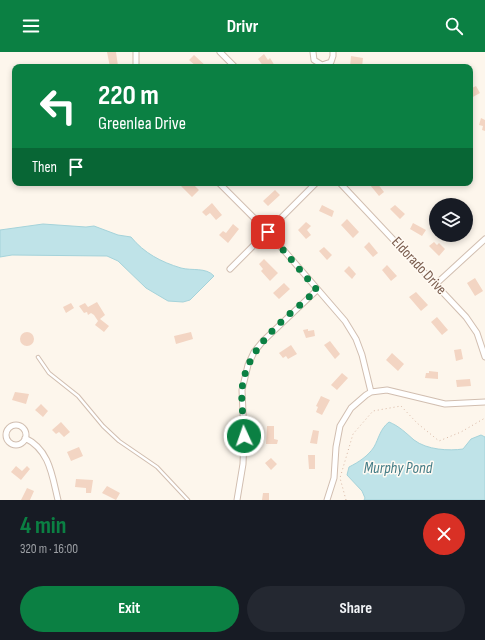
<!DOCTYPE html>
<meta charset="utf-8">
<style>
:root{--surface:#171b24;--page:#242831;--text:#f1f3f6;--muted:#9ea1a6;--accent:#0b8043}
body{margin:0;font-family:"Sofia Sans Condensed",sans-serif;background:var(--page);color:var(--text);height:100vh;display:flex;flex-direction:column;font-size:15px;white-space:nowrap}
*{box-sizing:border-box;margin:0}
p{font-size:13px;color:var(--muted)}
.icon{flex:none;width:22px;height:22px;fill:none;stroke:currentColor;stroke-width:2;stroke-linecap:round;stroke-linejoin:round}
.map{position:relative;height:448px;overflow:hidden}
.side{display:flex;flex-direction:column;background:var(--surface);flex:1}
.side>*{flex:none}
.banner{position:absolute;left:12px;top:12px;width:461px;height:122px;border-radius:8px;box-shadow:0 2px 6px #0003;background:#0b8043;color:#fff;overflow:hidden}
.fabs{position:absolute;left:429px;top:146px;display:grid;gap:8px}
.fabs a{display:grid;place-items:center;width:44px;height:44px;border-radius:50%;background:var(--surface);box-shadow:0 2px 6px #0003;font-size:20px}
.pin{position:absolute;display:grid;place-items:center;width:34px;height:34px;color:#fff;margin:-17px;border-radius:8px;box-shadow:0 2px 6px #0006}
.me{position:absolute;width:44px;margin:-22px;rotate:357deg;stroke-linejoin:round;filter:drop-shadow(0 0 3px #0008)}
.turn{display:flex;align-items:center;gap:14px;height:84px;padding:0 20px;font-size:18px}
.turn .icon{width:52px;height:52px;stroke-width:2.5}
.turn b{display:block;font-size:28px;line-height:34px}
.then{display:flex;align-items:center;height:38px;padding:0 20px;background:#0003;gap:8px;font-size:15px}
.round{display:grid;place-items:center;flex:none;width:42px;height:42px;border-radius:21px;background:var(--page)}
.summary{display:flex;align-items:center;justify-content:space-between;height:68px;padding:0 20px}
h1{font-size:24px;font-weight:700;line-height:30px;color:var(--accent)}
.primary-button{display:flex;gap:8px;margin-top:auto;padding:8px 20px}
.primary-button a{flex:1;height:46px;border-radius:24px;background:var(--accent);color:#fff;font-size:16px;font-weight:700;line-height:46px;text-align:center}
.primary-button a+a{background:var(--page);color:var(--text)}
header{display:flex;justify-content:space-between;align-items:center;height:52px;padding:0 20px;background:var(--accent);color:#fff;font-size:18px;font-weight:700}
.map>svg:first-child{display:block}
.water{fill:#bfe3e8;stroke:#a5d3da}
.building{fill:#f3d5c3}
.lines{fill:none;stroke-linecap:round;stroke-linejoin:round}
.service-casing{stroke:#d1beb0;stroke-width:4.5}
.minor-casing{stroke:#d1beb0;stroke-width:7}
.path{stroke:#d9b8a5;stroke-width:1;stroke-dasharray:1 3;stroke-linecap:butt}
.service{stroke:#fff;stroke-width:2.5}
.minor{stroke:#fff;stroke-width:5}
.route{stroke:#0b8043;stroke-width:7;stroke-dasharray:0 12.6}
.labels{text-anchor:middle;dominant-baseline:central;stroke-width:3;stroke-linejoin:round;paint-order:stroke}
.street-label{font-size:15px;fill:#7a5c4d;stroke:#fffaf3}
.water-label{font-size:16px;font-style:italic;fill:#437c86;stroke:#fffaf3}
</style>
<header><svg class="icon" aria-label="menu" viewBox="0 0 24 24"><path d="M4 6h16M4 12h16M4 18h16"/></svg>Drivr<svg class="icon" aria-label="search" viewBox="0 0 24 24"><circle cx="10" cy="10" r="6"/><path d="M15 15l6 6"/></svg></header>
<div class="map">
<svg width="485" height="448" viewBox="0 0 485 448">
<rect width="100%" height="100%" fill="#fdf6ec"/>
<!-- water -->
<path class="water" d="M43,172L86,175L94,174L118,183L131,185C144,201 161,210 181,216C192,219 206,215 214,224L190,248L183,250L168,249L146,236L118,209L107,204L12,203L0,205V178Z
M389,370C399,374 406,381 414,388C427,398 449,399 463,397L471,387L481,383L485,385V448H364L365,446L362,439L347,423L349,415C359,410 368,404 374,395C379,386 380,377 389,370Z"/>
<!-- building -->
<path class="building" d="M107,0H116L118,14L110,15Z
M264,2L268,8L270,6L275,14L264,15L258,7Z
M194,3L207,15H197L189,8Z
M351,4L363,6L362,15H350Z
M476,34L480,41L471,46L470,37Z
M481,66L485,68V79L482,78L483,74L479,73Z
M184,131H192L199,138L192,145L181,134Z
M372,131H377L384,140L379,144L370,133Z
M275,138L280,143L268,154L263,149Z
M212,151L222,163L216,168L210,161L206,164L202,160Z
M322,153L334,159L332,165L319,159Z
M395,153L405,162L400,167L390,157Z
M347,167L359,180L353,186L341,173Z
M306,170L311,174L307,178L311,183L306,187L298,178Z
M413,171L426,178L422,184L410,177Z
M233,172L239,177L228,191L219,183L223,179L226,181Z
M369,190L378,201L373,205L364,195Z
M434,190L437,193L439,191L445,197L439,204L429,194Z
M324,195L332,203L327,208L319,199Z
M264,207L278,221L270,229L261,219L263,217L259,212Z
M387,213L397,224L391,229L382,218Z
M349,214L356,222L352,227L344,219Z
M475,226L483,239L475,244L467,231Z
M284,231L290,237L279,247L273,241Z
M416,240L428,253L421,259L409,245Z
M97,250L105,263L100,267L109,274L104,280L95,273L98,269L94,263L91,261L88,263L87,260L84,261L79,254L85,251L88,255Z
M71,251L74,256L66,261L63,255Z
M437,265L448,278L442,283L431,270Z
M308,277V279L314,278L315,284L306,286L303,278Z
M191,280L193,287L176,292L174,284Z
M20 287a7 7 0 1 1 14 0a7 7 0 1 1-14 0Z
M330,289L340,302L335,307L324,293Z
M291,293L297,302L288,307L286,304L283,306L279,301Z
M461,297L463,307L456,309L454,298Z
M392,301L404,312L398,319L386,308Z
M429,319L438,320V327L425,326L426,321H429Z
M342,321L348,326L337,338L331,333Z
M470,327L471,334L457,335L456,328Z
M15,340L29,342L26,352L12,348Z
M321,344L330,348L322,363L316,360L318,355L316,354Z
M41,352L48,359L43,365L35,358Z
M61,370L70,380L64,385L59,380L56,382L52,378Z
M267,374H274V387L278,388L277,392H266Z
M313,378L319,379L317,392L310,391Z
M79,395L83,404L71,409L67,400Z
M308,403H315V417H309Z
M271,406L277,412L271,418L265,411Z
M16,414L22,419L27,414L30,417L21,428L11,420Z
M76,427L93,428L91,441H86V436L75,435Z
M107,434L120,441L116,448L102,441Z
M27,436L34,439L30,448H21Z
M263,441H269V448H262Z"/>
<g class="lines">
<defs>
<path id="service" d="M38,305L49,321L78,344L103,374L119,389L157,415L188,448"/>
<path id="minor" d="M136,0V15
M220,0L235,15
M313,0L314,8L322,13L331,10L333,4V0
M219,131L268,180L345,269L356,287L362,303L371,340
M340,131L466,265L477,281L485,305
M230,217L316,131
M436,232L485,187
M6 383a10 10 0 1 1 20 0a10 10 0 1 1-20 0Z
M25,386C50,398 52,424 58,448
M237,448L243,412L244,384L242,338L248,313L254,300L263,289L317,238
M327,448L334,426L336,395L340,374L351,356L366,343L371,340L387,338L445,352L485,350"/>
</defs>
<!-- service casing -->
<use href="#service" class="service-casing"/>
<!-- minor casing -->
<use href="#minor" class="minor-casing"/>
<!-- path -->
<path class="path" d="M346,448L340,426L353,382L373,359L401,354L417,371L439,389L461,380L485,366"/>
<!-- service -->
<use href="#service" class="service"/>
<!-- minor -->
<use href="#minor" class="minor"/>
</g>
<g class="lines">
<!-- route -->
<path class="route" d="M244,384C244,369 241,353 242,338C245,295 287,265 317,238L268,180"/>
</g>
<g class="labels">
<!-- street labels -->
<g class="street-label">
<text transform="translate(419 214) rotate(47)">Eldorado Drive</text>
</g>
<!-- water labels -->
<g class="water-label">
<text x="398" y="416">Murphy Pond</text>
</g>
</g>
</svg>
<div class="fabs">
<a><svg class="icon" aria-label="layers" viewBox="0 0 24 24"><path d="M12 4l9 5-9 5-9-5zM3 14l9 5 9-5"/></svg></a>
</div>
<div class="pin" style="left:268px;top:180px;background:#d93025"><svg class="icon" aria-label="arrive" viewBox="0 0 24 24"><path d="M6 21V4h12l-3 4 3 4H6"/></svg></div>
<svg class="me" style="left:244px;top:384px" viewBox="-20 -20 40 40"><circle r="17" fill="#0b8043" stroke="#fff" stroke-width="3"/><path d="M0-11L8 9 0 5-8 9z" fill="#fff"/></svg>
<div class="banner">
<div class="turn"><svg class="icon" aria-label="left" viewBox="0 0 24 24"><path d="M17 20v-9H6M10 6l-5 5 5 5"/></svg><div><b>220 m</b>Greenlea Drive</div></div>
<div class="then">Then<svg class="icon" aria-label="arrive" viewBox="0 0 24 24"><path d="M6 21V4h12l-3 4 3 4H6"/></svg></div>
</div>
</div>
<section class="side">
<div class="summary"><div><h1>4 min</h1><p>320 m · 16:00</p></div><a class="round" style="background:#d93025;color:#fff"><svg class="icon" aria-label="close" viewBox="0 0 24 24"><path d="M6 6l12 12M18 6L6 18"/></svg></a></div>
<div class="primary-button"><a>Exit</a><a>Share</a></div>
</section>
